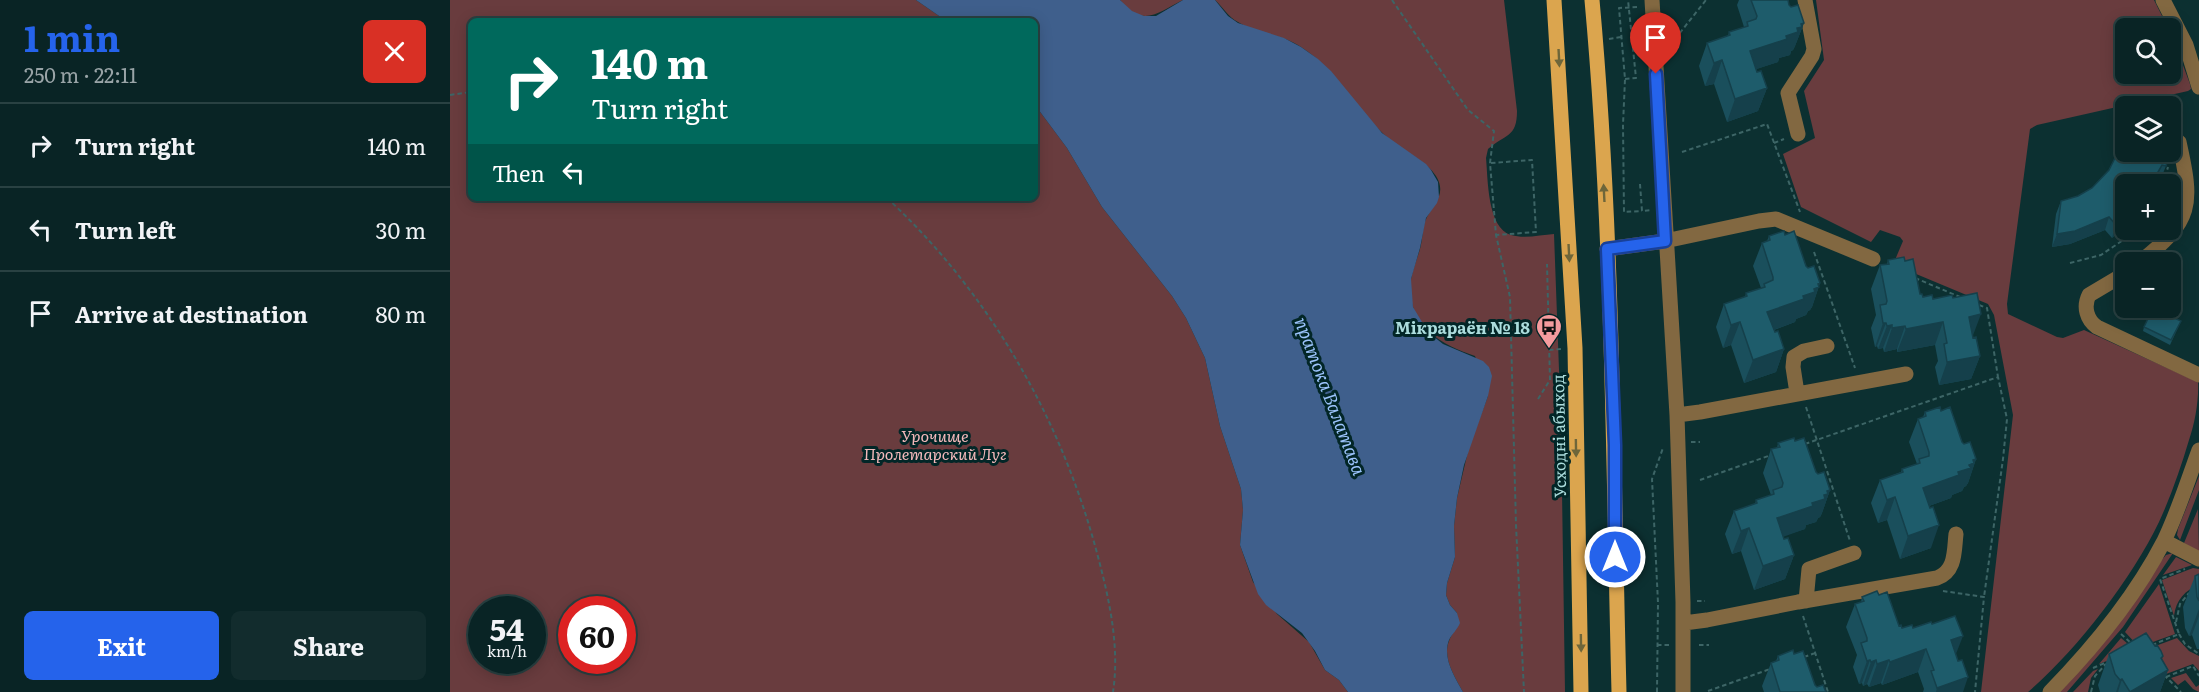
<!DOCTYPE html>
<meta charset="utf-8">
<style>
:root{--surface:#092425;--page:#122c2d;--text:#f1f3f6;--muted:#99a4a7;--line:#294142;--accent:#2563eb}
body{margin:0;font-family:Literata,serif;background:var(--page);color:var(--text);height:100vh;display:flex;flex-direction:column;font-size:22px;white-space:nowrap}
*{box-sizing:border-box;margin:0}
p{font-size:20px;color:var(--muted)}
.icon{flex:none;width:33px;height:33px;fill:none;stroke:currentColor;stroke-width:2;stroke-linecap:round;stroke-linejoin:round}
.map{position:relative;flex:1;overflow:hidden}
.panel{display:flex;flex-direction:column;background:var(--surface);width:450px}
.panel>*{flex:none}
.hud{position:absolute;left:18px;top:18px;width:570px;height:183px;border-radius:9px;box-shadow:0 3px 15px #0003,0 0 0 2px var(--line);background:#00695c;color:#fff;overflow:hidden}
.buttons{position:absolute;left:1665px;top:18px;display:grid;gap:12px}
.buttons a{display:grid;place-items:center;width:66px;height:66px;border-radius:9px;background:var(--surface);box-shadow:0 3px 15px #0003,0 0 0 2px var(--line);font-size:30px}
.speed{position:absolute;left:18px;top:596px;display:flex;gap:12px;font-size:30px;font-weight:700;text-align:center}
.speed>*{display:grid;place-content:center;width:78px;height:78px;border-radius:50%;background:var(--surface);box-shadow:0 3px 15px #0003,0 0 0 2px var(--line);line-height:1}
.speed small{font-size:15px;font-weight:400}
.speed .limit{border:9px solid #d22;background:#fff;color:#111}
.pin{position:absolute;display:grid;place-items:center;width:51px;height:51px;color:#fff;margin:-62px -26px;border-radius:50% 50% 50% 0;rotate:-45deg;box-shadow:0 0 6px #0007}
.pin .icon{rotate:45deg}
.me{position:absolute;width:66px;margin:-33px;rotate:0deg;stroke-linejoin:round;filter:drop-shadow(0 0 4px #0008)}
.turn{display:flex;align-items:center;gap:21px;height:126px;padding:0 24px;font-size:27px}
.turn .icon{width:78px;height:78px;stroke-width:2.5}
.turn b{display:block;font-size:42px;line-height:51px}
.then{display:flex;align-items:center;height:57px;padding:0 24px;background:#0003;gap:12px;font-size:22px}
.round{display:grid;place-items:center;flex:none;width:63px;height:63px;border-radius:9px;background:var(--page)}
.head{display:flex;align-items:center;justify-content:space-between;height:102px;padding:0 24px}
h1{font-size:36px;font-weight:700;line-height:45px;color:var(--accent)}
.action{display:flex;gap:12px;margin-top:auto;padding:12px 24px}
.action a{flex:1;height:69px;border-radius:9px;background:var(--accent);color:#fff;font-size:24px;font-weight:700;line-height:69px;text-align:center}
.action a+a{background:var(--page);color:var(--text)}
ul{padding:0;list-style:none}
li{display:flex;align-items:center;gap:18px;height:84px;padding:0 24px;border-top:2px solid var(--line)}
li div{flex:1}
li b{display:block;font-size:22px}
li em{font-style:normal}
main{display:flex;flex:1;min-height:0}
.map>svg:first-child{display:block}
.green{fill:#693c3e;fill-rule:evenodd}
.water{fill:#3f5f8c}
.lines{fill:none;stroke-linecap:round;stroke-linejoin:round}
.path{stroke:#3d6566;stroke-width:2;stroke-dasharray:4.5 3;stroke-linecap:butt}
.minor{stroke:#826841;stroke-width:15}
.major{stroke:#dba54e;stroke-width:15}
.wall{fill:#1a4f5c}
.shaded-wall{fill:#15404b}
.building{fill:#1e5c6b;stroke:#15404b;stroke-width:1.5}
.oneway{fill:#6e663a}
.route-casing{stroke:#184099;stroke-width:15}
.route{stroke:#2563eb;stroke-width:10}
.labels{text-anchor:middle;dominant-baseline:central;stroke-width:6;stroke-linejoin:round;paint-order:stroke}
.poi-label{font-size:16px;font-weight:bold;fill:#acdddd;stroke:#022627;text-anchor:end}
.park-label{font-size:16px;font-style:italic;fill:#f4b9bb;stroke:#022627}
.street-label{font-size:16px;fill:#acdddd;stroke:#022627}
.water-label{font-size:18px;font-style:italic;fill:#9bc3fb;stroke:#022627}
</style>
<main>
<section class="panel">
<div class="head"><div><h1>1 min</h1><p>250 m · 22:11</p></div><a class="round" style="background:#d93025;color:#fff"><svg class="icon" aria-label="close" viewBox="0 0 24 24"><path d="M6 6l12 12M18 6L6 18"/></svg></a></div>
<ul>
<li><svg class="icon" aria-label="right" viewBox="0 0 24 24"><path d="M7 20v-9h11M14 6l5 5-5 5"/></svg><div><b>Turn right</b></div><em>140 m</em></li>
<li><svg class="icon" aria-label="left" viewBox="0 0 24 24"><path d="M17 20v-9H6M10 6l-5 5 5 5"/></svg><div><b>Turn left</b></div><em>30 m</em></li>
<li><svg class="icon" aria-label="arrive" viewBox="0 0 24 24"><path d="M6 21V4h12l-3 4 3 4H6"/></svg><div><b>Arrive at destination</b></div><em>80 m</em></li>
</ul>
<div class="action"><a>Exit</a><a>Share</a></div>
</section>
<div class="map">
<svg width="1749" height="692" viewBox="0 0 1749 692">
<rect width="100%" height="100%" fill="#0c3031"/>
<!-- green -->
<path class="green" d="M0,0H466L492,18L502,21H21V198H585V105L617,148L652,207L722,296L736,318L755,358L770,426L791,489L793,510L790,545L803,582L827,614L859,642L875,670L889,680L898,692H0ZM32,609H82V660H32ZM122,609H172V660H122Z
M670,0H733C708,12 693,29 670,0Z
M765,0H1054L1067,111C1067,138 1055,134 1038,149L1036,158C1038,179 1037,228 1061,235C1074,239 1091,235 1104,234L1111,424L1115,692H1013C1005,677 992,658 999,641C1005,626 1008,633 1007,613L1000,605L996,595L997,583L1005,557L1004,526L1007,498L1019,447L1038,396L1025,356C989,344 955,324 961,279C963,269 967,259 970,249C973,239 972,226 977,217C984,203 997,194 986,176C977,162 960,155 947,145C909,118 891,72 851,47C832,34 807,34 788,22C778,17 773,7 765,0Z
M1366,0H1704L1718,28H1676V74H1720L1721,33L1740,84L1741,89L1738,91L1587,125L1580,129L1557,304L1558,314L1607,337L1613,338L1634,330L1748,382C1749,400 1745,423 1739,440C1731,467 1721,496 1709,522C1681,580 1626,651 1578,692H1531L1563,415L1544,315L1538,304L1447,266L1445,260L1453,241L1450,237L1430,230L1421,242L1351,207L1333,154L1365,138L1354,91L1374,60Z
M1749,476V490L1730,540L1727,535L1728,529Z
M1748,509L1749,552L1734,543Z
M1723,553L1673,627L1617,692H1610L1710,562L1716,555Z
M1726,557L1742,565L1713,575Z
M1743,568L1749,569V585C1735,590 1726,600 1724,616L1712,580Z
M1709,584L1725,634L1689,647L1675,632Z
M1671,638L1685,650L1649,664Z
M1727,638L1739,651L1749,656V671L1743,664L1716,674L1692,651Z
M1648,669L1641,678L1638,692H1623L1643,671Z
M1736,673L1746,687L1749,685V692L1743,689L1735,680L1728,685L1721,678Z"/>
<!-- water -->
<path class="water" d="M466,0H670L682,11L694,16H706L733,0H765L778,16L788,23L834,38L851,47L868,59L881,71L932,133L976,164L981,170L988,182L989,197L987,203L976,218L970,248L961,279L963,307L978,332L993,344L1033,361L1039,367L1042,376L1038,396L1014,465L1007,498L1004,526L1005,557L997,583L996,595L1000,605L1007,613L1010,623C1007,630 1002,634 999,640C992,658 1005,677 1013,692H898L889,680L875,670L865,651L852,633L816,605L808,594L790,545L793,510L791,489L770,426L755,358L736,318L722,296L652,207L617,148L585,105V21H502L492,18Z"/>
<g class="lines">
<!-- path -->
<path class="path" d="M942,0L1018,110L1044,131L1040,163L1046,235L1060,297L1066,525L1074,692
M1187,7L1169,8L1175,79L1173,125L1174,212L1192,211
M1159,39L1171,37
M1225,39L1256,0
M1175,79L1186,78L1178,0
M0,95L21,92
M1674,131H1676
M1324,143L1334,139
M1232,152L1317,124L1350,212
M1041,163L1082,160L1086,232L1046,235
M1704,182L1719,184
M1190,184L1192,211L1202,210
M1713,184L1718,167
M437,198C539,293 611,418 647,553C659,598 670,646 663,692
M1364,252L1405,368
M1620,263L1651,255L1688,230
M1465,278L1510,297
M1529,305L1537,308L1548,377
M1099,350L1111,349
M1088,399L1100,380L1097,264
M1356,407L1400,541
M1241,442H1250
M1355,444L1548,377L1557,419L1553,459L1534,597
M1250,480L1321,455
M1493,591L1534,597L1525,692
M1247,601H1255
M1353,616L1378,692
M1726,622L1730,604L1739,593
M1671,634L1682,644
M1729,634L1735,644L1749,654
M1207,645H1219
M1249,645H1259
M1702,645L1729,634L1710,579L1735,569
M1354,657L1365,653
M1643,668L1657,662
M1714,675L1731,692
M1716,677L1743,666L1749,676
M1258,691L1320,669
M1207,692L1208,603L1202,479L1213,448
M1641,692L1645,676L1656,664"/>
<!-- minor -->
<path class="minor" d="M1202,0L1227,415L1233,602V692
M1713,0L1736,45L1749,87
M1348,134L1338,93L1362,56L1364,49L1355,0
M1157,249L1215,241L1309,221L1326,219L1423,259
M1690,262C1743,220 1743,205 1729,142
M1676,273L1639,295C1633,307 1637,320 1647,327L1749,375
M1347,393L1343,367L1344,357L1354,351L1377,346
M1227,415L1250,412L1456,374
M1714,541L1749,559
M1356,601L1359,569L1404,553
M1234,623L1257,620L1348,602L1487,578C1506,571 1504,551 1506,534
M1600,692C1644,647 1685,597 1714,541C1728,512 1738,480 1749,450"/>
<!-- major -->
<path class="major" d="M1104,0L1125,348L1131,692
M1142,0C1163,230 1163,461 1169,692"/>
</g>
<!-- wall -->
<path class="wall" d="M1289,0H1338L1339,5L1354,23L1345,46L1343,50L1341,51L1340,55L1329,58L1328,62L1306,69L1317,88L1308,111L1277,122L1264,84L1255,86L1249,66L1257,43L1278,36L1279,32L1294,27L1287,5Z
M1676,138V152L1716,166L1711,178L1707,177L1676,184V225L1662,238L1655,230L1620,244L1602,247L1606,214L1611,201L1628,196L1642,188L1670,161Z
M1335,235L1356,266L1370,283L1362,307L1360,310L1358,311L1356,315L1346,319L1345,322L1324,330L1334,349L1326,372L1294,383L1281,345L1273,348L1266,327L1274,304L1295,297L1296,293L1311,288L1303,266L1312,243L1317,241L1319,236Z
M1438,260L1455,261L1470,294L1473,297L1483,299L1503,298L1523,337L1530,356L1521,379L1489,385L1485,367L1488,361L1485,345L1447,352V349L1434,352L1433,348L1428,349L1427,346L1425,347L1421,328L1426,315L1421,289L1430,265L1437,264Z
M1731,321L1720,345L1693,331L1694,327Z
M1491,411L1512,442L1526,459L1518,483L1516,486L1514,487L1512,491L1502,495L1501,498L1479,506L1480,508L1481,548L1450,559L1437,520L1428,523L1421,503L1430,480L1451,472L1452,469L1467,464L1459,442L1468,419L1473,417L1475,412Z
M1345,441L1366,472L1380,490L1372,513L1370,517L1368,518L1366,522L1356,525L1355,529L1333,536L1344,555L1335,579L1304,590L1291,551L1282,554L1275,534L1284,511L1305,504L1306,500L1321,495L1313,473L1321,449L1327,448L1328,443Z
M1749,574V649H1747L1742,635L1739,636L1735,628L1733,607L1745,576Z
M1429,595L1449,626L1452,628H1463L1482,624L1506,654L1513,692H1473L1474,689L1468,672L1432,685L1431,683L1419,687L1417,684L1413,686L1412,683L1409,684L1403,667L1407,655L1396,627L1405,604L1411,602L1412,597Z
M1705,646L1718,670L1710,692H1650L1648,685L1659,654Z
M1344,654L1365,685L1367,687L1376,692H1314L1312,686L1321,663L1326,661L1328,656Z"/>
<!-- shaded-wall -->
<path class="shaded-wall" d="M1354,23L1345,46L1343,50L1341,51L1340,55L1329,58L1328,62L1292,74L1300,51L1336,36L1347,28L1351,24Z
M1272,60L1264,84L1255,86L1264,63Z
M1317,88L1308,111L1277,122L1285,99Z
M1712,165L1707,177L1703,184H1701Z
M1659,217L1655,230L1620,244L1602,247L1607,234Z
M1676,217V225L1662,238L1666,225Z
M1370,283L1362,307L1360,310L1358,311L1356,315L1346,319L1345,322L1309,335L1317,312L1353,296L1364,289L1368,284Z
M1531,314L1522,338L1519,317Z
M1290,322L1281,345L1273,348L1281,325Z
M1493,322L1485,345L1447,352L1456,329Z
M1433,323H1436L1427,346L1425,347Z
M1442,325L1433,348L1428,349L1437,326Z
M1455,326L1447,349L1434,352L1442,328Z
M1334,349L1326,372L1294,383L1303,360Z
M1530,356L1521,379L1489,385L1497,362Z
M1526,459L1518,483L1516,486L1514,487L1512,491L1502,495L1501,498L1465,511L1473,488L1508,472L1523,460Z
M1380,490L1372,513L1370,517L1368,518L1366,522L1356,525L1355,529L1319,542L1327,518L1362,503L1374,495L1377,491Z
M1445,497L1437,520L1428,523L1437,500Z
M1489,525L1481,548L1450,559L1458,536Z
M1299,528L1291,551L1282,554L1291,531Z
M1344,555L1335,579L1304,590L1313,566Z
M1749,609V616L1742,635L1739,636Z
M1513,636L1504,659L1501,640Z
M1476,649L1468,672L1432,685L1440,662Z
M1713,656L1706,677L1718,670L1710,692H1680Z
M1420,660L1412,683L1409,684L1417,661Z
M1426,660L1417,684L1413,686L1421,662Z
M1439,660L1431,683L1419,687L1427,664Z
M1518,677L1513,692H1486L1487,688Z
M1672,679L1668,692H1666L1670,680Z"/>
<!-- building -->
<path class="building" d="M1301,0H1338L1339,5L1341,7L1348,5L1354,23L1351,24L1352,27L1347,28L1348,32L1336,36L1337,39L1300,51L1307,72L1311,71L1317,88L1285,99L1272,60L1264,63L1257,43L1280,35L1279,32L1298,26L1297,22L1306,19L1307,16Z
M1676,144V152H1720L1716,166L1712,165L1701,184H1676V217L1666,225L1659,217L1625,231L1607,234L1611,201L1628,196L1642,188L1659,170L1665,158L1671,162Z
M1334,231L1335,235L1344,231L1356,266L1358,268L1364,266L1370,283L1368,284L1369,287L1364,289L1365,292L1353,296L1354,299L1317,312L1325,332L1328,331L1334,349L1303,360L1290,322L1281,325L1274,304L1297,296L1296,293L1315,287L1314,284L1323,280V277L1312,243L1320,240L1319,236Z
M1454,257L1455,261L1463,259L1470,294H1472L1473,297L1482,295L1483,299L1502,295L1503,298L1527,293L1531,314L1519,317L1523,338L1526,337L1530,356L1497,362L1494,344L1497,343L1493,322L1456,329L1455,326L1442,328V325L1437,326L1436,323H1433L1430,305L1436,304L1437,301L1430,265L1439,264L1438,260Z
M1703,308L1731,321L1721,340L1694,327Z
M1490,407L1491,411L1500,407L1512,442L1514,444L1520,442L1526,459L1523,460L1524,463L1519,465L1521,468L1508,472L1509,475L1473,488L1480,508L1483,507L1489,525L1458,536L1445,497L1437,500L1430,480L1453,472L1452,469L1470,463L1469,459L1479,456V452L1468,419L1476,416L1475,412Z
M1344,438L1345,441L1354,438L1366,472L1368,474L1374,472L1380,490L1377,491L1378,494L1374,495L1375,499L1362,503L1363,506L1327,518L1334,539L1338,538L1344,555L1313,566L1299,528L1291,531L1284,511L1307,503L1306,500L1324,494L1323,490L1332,487L1333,483L1321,449L1330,447L1328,443Z
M1749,574V601L1747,597L1745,576Z
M1427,591L1429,595L1437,592L1449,626L1451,625L1452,628L1462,625L1463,628L1481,622L1482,624L1505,616L1513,636L1501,640L1508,661L1512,660L1518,677L1487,688L1481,671L1484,670L1476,649L1440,662L1439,660L1427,664L1426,660L1421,662L1420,660L1417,661L1411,643L1417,641V638L1405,604L1414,601L1412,597Z
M1696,633L1705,646L1707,645L1711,651L1713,656L1711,658L1718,670L1680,692L1672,679L1670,680L1665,674L1659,654Z
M1343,650L1344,654L1353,651L1365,685L1367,687L1373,685L1376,692H1330L1321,663L1329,660L1328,656Z"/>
<!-- one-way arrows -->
<defs><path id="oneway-solid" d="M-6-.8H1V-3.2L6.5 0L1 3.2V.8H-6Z" transform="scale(1.5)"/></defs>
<g class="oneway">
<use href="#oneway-solid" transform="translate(1109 58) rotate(87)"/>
<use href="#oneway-solid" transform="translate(1154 193) rotate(-93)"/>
<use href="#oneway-solid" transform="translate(1119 253) rotate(87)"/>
<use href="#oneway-solid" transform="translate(1126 448) rotate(89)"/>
<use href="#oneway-solid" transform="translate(1131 643) rotate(89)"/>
</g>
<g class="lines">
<defs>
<path id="route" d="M1165,557V445L1157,249L1215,241L1206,74"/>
</defs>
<!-- route casing -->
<use href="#route" class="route-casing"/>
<!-- route -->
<use href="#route" class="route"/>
</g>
<!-- icons -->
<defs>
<symbol id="bus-pin" viewBox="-11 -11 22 30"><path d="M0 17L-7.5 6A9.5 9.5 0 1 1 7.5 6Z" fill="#f59b9e" stroke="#022627"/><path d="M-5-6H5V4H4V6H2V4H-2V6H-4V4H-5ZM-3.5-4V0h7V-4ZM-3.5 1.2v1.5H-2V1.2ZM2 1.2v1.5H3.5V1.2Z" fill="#111"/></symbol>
</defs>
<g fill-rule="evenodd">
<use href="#bus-pin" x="1084" y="312" width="30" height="40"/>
</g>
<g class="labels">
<!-- poi labels -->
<g class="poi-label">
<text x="1080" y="327">Мікрараён № 18</text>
</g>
<!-- park labels -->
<g class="park-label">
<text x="485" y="435">Урочище<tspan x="485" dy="18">Пролетарский Луг</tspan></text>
</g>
<!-- street labels -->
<g class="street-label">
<text transform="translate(1108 436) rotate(-91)">Усходні абыход</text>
</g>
<!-- water labels -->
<g class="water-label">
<text transform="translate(881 396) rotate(69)">пратока Валатава</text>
</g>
</g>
</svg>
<div class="buttons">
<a><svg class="icon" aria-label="search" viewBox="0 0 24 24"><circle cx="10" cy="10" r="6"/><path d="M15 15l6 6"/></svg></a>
<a><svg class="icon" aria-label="layers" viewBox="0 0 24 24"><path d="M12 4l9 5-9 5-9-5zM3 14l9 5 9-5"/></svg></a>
<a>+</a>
<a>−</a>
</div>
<div class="speed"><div>54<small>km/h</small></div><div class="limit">60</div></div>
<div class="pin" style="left:1206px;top:74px;background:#d93025"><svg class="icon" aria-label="arrive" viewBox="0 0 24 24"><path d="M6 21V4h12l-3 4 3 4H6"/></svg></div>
<svg class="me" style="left:1165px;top:557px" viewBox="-20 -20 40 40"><circle r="17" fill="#2563eb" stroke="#fff" stroke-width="3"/><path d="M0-11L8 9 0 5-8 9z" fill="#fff"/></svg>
<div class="hud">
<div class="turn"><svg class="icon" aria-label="right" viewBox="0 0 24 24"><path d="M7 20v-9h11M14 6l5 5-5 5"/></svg><div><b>140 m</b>Turn right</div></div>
<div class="then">Then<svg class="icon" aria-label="left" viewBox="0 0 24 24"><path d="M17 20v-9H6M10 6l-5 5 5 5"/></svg></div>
</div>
</div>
</main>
